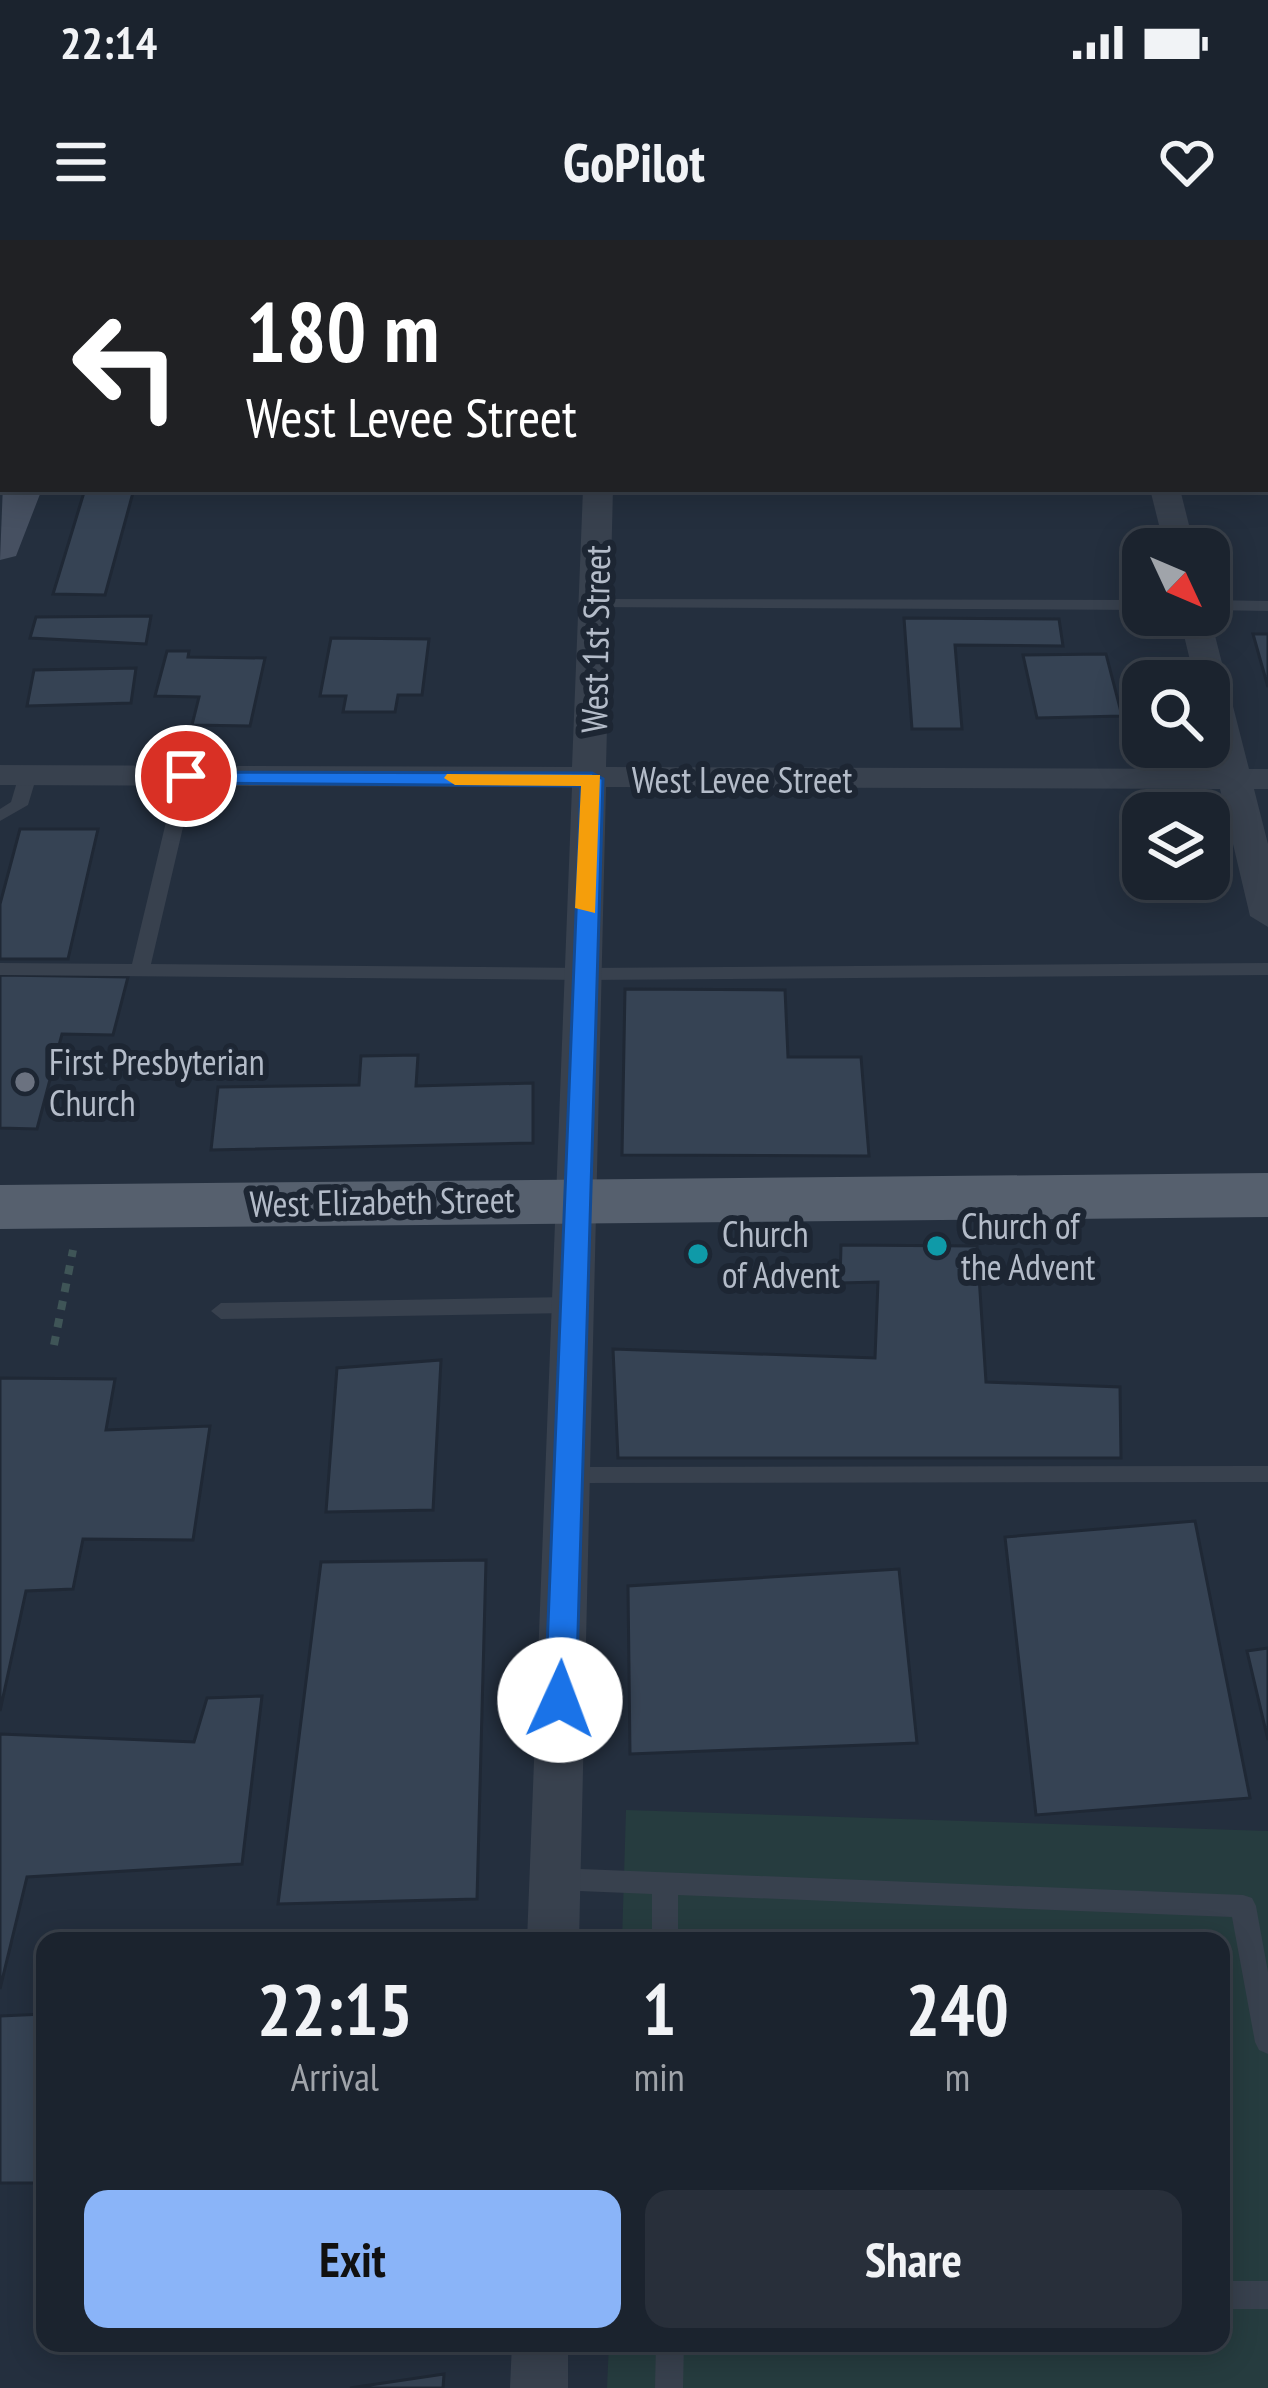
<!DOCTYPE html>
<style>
:root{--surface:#1b232e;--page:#282f3a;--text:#f1f3f6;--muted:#a0a4aa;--line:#39404a;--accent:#8ab4f8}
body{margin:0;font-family:"PT Sans Narrow",sans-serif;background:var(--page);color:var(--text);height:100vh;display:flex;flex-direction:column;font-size:45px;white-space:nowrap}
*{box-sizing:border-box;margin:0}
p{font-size:39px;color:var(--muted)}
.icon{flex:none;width:66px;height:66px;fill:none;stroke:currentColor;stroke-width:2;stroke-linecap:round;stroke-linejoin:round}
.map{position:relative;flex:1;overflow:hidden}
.side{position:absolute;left:36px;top:1692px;width:1194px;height:420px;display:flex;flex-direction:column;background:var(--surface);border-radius:24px;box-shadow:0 6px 30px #0003,0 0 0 3px var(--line)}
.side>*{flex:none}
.banner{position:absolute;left:0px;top:0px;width:1269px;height:252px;box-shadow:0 6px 30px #0003,0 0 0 3px var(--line);background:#202124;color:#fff;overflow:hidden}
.needle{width:78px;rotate:134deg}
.controls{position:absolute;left:1122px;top:288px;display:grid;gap:24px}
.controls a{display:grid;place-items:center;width:108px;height:108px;border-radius:24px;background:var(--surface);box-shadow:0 6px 30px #0003,0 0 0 3px var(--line);font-size:60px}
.pin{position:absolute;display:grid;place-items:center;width:102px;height:102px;color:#fff;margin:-51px;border:6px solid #fff;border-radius:50%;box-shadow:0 3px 12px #0007}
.me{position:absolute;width:132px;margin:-66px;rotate:2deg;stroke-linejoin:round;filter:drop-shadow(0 0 9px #0008)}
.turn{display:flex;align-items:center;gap:42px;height:252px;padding:0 48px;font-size:54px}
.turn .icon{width:156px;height:156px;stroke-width:2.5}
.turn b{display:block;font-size:84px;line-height:102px}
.eta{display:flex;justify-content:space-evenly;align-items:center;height:204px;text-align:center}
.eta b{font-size:72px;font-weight:700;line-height:84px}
.action{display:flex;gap:24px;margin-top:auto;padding:24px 48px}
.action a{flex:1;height:138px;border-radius:24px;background:var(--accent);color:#111;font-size:48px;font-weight:700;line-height:138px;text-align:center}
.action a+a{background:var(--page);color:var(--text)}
.status{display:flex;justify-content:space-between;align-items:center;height:84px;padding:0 60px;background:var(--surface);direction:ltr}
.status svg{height:33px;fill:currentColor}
header{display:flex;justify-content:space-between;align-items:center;height:156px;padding:0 48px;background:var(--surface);font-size:54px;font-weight:700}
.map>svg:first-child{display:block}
.green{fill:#263c3f}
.building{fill:#364354;stroke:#1f2835;stroke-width:3}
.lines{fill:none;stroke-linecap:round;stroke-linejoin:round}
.path{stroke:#3f5557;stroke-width:8;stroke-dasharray:9 9;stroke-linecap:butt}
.service{fill:#38414e;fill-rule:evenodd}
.minor{fill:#38414e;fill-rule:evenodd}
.tertiary{fill:#38414e;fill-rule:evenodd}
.secondary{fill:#465061;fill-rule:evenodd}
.primary{fill:#56606e;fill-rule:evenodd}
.route{fill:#1a73e8;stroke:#114b97;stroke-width:3}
.slow{fill:#f59e0b}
.worship-dot{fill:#6b7280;stroke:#1d2633;stroke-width:4.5}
.culture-dot{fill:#0f9aa8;stroke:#1d2633;stroke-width:4.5}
.labels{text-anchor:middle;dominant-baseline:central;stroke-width:12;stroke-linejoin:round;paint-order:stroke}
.street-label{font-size:36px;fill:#b4bcc9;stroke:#1d2633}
.poi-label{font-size:36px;fill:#b4bcc9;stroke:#1d2633;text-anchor:start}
</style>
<div class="status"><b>22:14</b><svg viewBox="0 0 49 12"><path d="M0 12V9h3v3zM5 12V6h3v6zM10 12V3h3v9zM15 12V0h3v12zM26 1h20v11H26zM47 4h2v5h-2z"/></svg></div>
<header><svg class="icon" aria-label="menu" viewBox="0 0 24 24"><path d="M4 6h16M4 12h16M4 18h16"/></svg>GoPilot<svg class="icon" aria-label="heart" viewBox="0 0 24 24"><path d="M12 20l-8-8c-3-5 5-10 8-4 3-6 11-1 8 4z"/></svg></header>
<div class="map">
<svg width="1268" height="2148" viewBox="0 0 1268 2148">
<rect width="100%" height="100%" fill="#242f3e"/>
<!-- green -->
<path class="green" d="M626,1570L1268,1591V2148H607L609,2103H1221V1701H622Z"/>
<!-- building -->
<path class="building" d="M85,249H134L105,355L53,354Z
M151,376L146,404L30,398L36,377Z
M904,378L1059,379L1063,406L955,405L962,489H912Z
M1253,394H1268V447Z
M331,398L429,399L422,455H398L395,472H343L346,456H320Z
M167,411H189L188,417L265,418L250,486L192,485L199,457L155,456Z
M1106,414L1122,476L1037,478L1023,415Z
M136,428L131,463L27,466L34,430Z
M20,589H98L68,719H0V664Z
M0,735L128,737L113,795L62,794L37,889L0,888Z
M625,749L785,750L788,817H861L869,916L622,915Z
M418,815L416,846L533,843V903L211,910L218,847L359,845L361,816Z
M841,1005L977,1006L986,1142L1120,1147L1121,1218H618L613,1109L875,1118L878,1042L840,1043Z
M441,1120L433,1270L326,1272L337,1128Z
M0,1138L115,1139L106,1190L210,1186L193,1300L83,1299L73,1349L26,1351L0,1471Z
M1195,1281L1250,1558L1036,1575L1005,1297Z
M486,1320L477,1659L278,1664L321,1322Z
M899,1329L917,1503L630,1514L628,1346Z
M1268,1408V1500L1247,1411Z
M262,1456L242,1624L27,1637L0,1749V1494L194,1502L207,1458Z
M45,1774V1943H0V1776Z
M444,2134L443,2148H350Z"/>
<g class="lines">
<!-- path -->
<path class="path" d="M54,1105L73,1010"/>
<!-- service -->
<path class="service" d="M1266,89H1268V97H1266Z
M596,359L1143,360V370L590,367L588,364Z
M1209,360L1268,361V371L1209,370Z
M28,530L37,535L28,565L0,581V569L11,562L19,535Z
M186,531L195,536L151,724L585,728L1268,723V735L585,740L0,735V723L132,724L177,536Z
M572,1057L582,1065L572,1073L221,1079L211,1071L221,1063Z
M1268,1226V1242L567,1243L559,1241L556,1235L559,1229L567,1227Z
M555,1628L1243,1655L1252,1658L1256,1666L1268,1732V1814L1259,1810L1255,1802L1232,1677L678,1655V1701H652V1654L555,1650L546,1647L542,1639L546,1631Z
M1221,2041H1268V2069H1221Z
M656,2103H684L683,2148H655Z"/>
<!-- minor -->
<path class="minor" d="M586,0H612V3H586Z
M1085,0H1111L1112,3H1086Z
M1266,220H1268V238H1266Z
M583,249H613L606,527L1215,529L1209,502V441H1195L1179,375L1209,372L1249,529H1268V549H1254L1268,604V687L1250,676L1220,549L606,547L579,1701H527L572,547L0,545V525L572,527Z
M1150,249H1180L1195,309H1165Z
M512,2103H568V2148H510Z"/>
<!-- tertiary -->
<path class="tertiary" d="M0,209H3V231H0Z"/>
<!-- secondary -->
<path class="secondary" d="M65,0H105L107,3H67Z
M3,28V59L0,60V29Z
M3,244V249H42L16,316L0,320Z"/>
<!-- primary -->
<path class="primary" d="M1268,933V977L0,989V945Z"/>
</g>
<!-- route -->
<path class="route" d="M178,532L592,533L603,539L576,1460L571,1468H549L545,1460L581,546L186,543L175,536Z"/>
<!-- slow -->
<path class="slow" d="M447,534L600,535L595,673L575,668L581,546L455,545L444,538Z"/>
<!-- markers -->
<circle class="worship-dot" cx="25" cy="842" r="12"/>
<g class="culture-dot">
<circle cx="937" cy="1006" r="12"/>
<circle cx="698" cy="1014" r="12"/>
</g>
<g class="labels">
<!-- street labels -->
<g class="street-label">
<text transform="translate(595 399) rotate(-89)">West 1st Street</text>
<text x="742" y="539">West Levee Street</text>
<text transform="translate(382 961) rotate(-1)">West Elizabeth Street</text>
</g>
<!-- poi labels -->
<g class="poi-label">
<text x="49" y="821">First Presbyterian<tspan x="49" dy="41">Church</tspan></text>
<text x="961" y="985">Church of<tspan x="961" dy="41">the Advent</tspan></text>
<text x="722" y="993">Church<tspan x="722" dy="41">of Advent</tspan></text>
</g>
</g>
</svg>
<div class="controls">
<a><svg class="needle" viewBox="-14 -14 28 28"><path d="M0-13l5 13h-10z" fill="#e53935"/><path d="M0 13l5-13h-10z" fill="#a0a4aa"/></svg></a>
<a><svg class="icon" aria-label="search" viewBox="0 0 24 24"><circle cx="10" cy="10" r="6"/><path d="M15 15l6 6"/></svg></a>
<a><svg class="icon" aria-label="layers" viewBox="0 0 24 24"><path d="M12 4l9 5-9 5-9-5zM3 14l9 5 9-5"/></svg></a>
</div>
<div class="pin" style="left:186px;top:536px;background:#d93025"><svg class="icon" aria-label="arrive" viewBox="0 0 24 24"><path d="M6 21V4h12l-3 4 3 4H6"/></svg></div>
<svg class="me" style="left:560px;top:1460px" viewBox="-20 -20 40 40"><circle r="19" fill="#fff"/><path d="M0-13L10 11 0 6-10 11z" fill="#1a73e8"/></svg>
<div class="banner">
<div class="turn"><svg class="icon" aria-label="left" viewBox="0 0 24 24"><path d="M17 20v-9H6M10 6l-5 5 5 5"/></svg><div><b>180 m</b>West Levee Street</div></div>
</div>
<section class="side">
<div class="eta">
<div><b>22:15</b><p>Arrival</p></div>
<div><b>1</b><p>min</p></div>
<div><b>240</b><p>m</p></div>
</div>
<div class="action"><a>Exit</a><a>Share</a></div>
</section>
</div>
